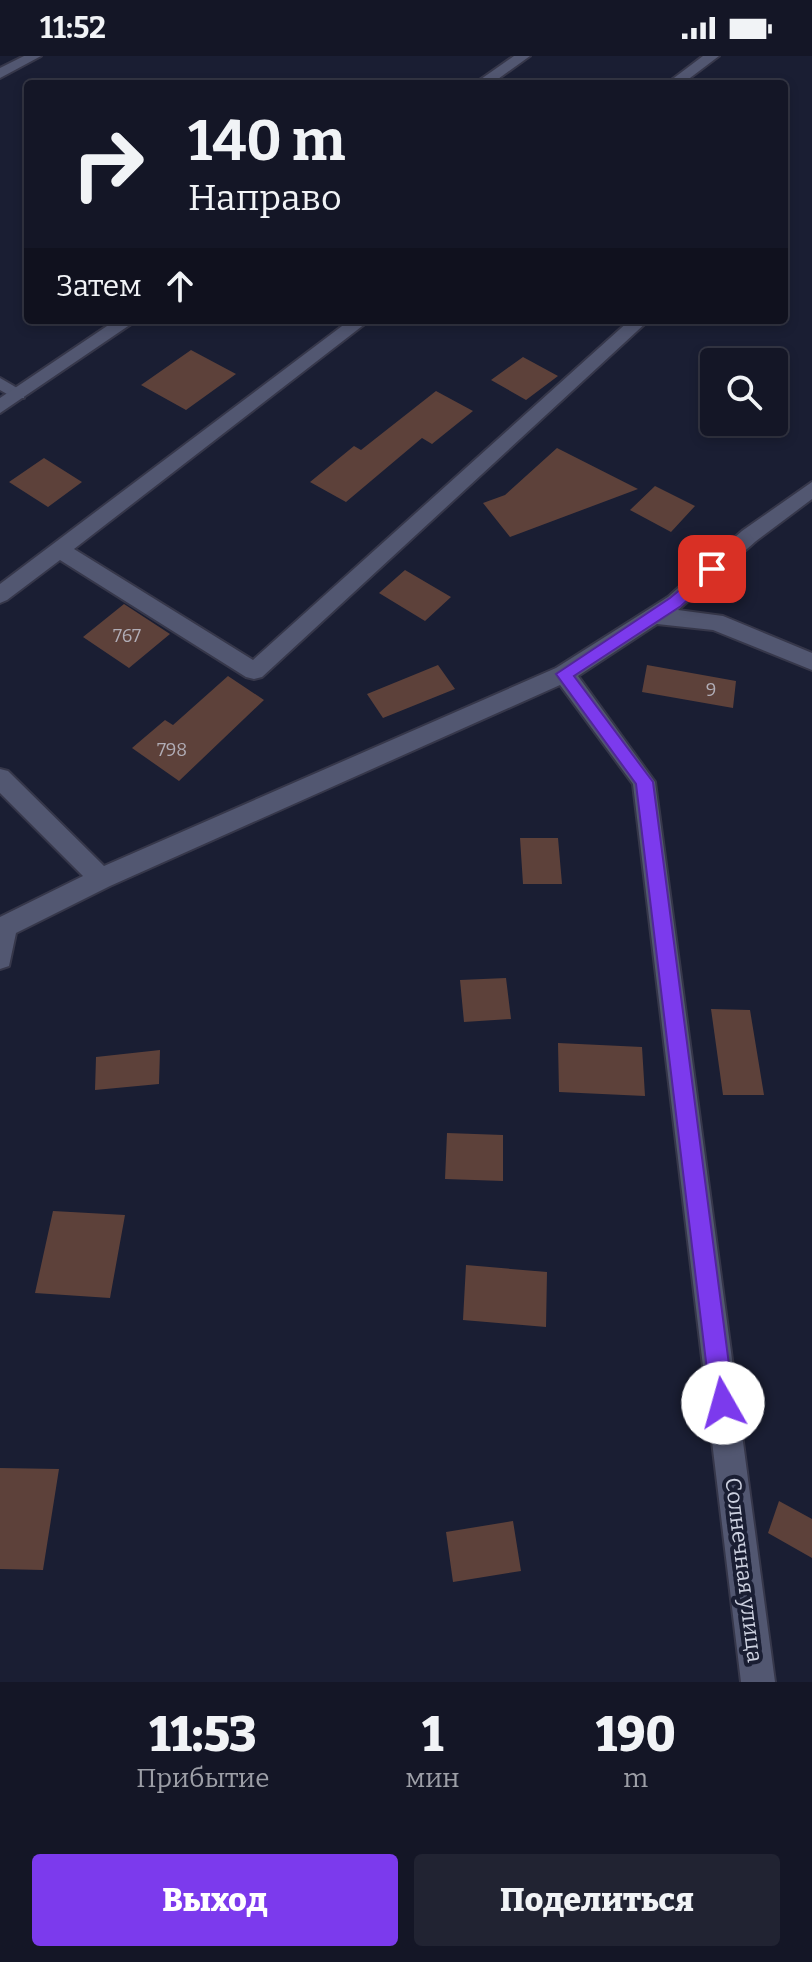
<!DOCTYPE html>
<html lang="ru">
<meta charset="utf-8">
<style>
:root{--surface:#141626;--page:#212332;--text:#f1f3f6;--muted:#9d9fa7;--line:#333543;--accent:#7c3aed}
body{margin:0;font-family:Bitter,serif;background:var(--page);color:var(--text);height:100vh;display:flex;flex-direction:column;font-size:30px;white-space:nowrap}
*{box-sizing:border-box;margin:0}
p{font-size:26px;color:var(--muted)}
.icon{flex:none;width:44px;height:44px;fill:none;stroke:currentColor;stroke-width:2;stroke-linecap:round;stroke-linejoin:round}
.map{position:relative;height:1626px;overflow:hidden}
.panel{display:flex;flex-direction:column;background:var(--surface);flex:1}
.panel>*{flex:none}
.hud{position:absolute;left:24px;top:24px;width:764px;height:244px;border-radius:8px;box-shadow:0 4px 12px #0003,0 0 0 2px var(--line);background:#141626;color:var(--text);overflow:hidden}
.tools{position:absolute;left:700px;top:292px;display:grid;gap:16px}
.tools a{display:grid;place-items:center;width:88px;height:88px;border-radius:8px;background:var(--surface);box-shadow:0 4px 12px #0003,0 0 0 2px var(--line);font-size:40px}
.pin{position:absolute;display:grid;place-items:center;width:68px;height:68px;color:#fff;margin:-34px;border-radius:16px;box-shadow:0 4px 12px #0006}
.me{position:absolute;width:88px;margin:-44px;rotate:353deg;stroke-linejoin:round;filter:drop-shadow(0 0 6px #0008)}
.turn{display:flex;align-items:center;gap:28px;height:168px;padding:0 32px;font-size:36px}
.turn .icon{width:104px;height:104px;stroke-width:2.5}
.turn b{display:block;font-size:56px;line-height:68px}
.then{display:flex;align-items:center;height:76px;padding:0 32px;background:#0003;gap:16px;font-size:30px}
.eta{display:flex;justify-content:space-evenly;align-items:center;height:136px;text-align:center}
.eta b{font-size:48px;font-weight:800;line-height:56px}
.cta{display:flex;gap:16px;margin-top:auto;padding:16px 32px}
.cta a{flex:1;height:92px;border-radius:8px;background:var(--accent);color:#fff;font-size:32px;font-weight:800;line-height:92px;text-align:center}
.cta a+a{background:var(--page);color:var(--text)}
.status{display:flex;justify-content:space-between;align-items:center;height:56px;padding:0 40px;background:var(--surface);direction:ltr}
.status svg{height:22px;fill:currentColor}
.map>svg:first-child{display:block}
.building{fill:#5d413a}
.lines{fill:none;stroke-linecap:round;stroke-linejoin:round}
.lane-casing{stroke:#36374a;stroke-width:4}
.street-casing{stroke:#36374a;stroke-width:4}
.lane{fill:#525771;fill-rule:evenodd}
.street{fill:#525771;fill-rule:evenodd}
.route{fill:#7c3aed;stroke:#51269a;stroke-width:2}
.labels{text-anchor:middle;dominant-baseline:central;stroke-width:8;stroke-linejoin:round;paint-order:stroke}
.number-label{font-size:18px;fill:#b1adb6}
.street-label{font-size:22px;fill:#cdd1e0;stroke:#1a1e33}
</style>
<div class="status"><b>11:52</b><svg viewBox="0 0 49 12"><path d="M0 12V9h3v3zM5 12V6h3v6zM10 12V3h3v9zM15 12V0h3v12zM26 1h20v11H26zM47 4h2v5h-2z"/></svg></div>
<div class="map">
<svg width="812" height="1626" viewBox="0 0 812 1626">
<rect width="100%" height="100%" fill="#1a1e33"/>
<!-- building -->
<path class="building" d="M191,294L236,318L186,354L141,329Z
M523,301L558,320L526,344L491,324Z
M436,335L473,355L432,388L422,382L346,446L310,426L354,390L361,394Z
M557,392L638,433L510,481L483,447L505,439Z
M44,402L82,426L48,451L9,426Z
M655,430L695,450L671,476L630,454Z
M405,514L451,541L425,565L379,537Z
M124,548L170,578L129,612L83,581Z
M438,609L455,633L383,662L367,638Z
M647,609L736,625L733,652L642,636Z
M228,620L264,644L179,725L132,692L165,664L173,669Z
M520,782H558L562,828H523Z
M506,922L511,963L464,966L460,924Z
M711,953L750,954L764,1039H723Z
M558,987L642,991L645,1040L559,1036Z
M160,994L159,1028L95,1034L96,1001Z
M447,1077L503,1079V1125L445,1123Z
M53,1155L125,1159L110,1242L35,1237Z
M466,1209L547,1216L546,1271L463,1264Z
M0,1412L59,1413L43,1514L0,1513Z
M779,1445L812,1463V1502L768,1477Z
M513,1465L521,1515L453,1526L446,1476Z"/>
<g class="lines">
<defs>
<path id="lane" d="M0,322L24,336V342H14L0,334Z"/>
<path id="street" d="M24,0H41L0,22V12Z
M514,0H530L491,28H474Z
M703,0H719L682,28H666Z
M116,264H137L0,357V342Z
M350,264H370L74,493L253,604L630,264H649L262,621L254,623L246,621L60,504L7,544L0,547V528Z
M812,426V443L756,485L678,554L723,560L812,597V614L713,574L657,568L578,620L655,726L775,1626H741L633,728L560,629L110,830L16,877L9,910L0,913V861L83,820L0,737V713L8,715L104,810L556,612L668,541L742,475Z"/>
</defs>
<!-- lane casing -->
<use href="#lane" class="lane-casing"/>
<!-- street casing -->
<use href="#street" class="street-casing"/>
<!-- lane -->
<use href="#lane" class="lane"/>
<!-- street -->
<use href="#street" class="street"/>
</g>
<!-- route -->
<path class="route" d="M712,507L717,509V517L681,550L574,620L653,726L734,1347L731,1355L723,1358L715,1355L711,1347L636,728L556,618L670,542Z"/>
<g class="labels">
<!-- number labels -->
<g class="number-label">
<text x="127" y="580">767</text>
<text x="711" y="634">9</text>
<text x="172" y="694">798</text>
</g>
<!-- street labels -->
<g class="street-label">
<text transform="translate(744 1514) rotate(83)">Солнечная улица</text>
</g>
</g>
</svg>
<div class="tools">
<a><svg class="icon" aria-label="search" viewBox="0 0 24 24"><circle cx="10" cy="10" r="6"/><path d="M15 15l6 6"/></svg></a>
</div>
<div class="pin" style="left:712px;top:513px;background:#d93025"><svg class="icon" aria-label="arrive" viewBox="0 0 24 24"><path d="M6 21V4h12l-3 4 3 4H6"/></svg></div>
<svg class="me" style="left:723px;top:1347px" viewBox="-20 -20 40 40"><circle r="19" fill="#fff"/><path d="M0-13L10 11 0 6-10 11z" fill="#7c3aed"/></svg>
<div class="hud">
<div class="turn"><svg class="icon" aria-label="right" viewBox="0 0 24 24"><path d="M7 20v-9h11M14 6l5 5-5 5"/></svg><div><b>140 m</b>Направо</div></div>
<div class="then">Затем<svg class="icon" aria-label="ahead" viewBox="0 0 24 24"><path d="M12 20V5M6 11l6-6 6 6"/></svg></div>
</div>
</div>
<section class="panel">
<div class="eta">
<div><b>11:53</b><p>Прибытие</p></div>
<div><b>1</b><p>мин</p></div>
<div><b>190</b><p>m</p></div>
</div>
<div class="cta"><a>Выход</a><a>Поделиться</a></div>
</section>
